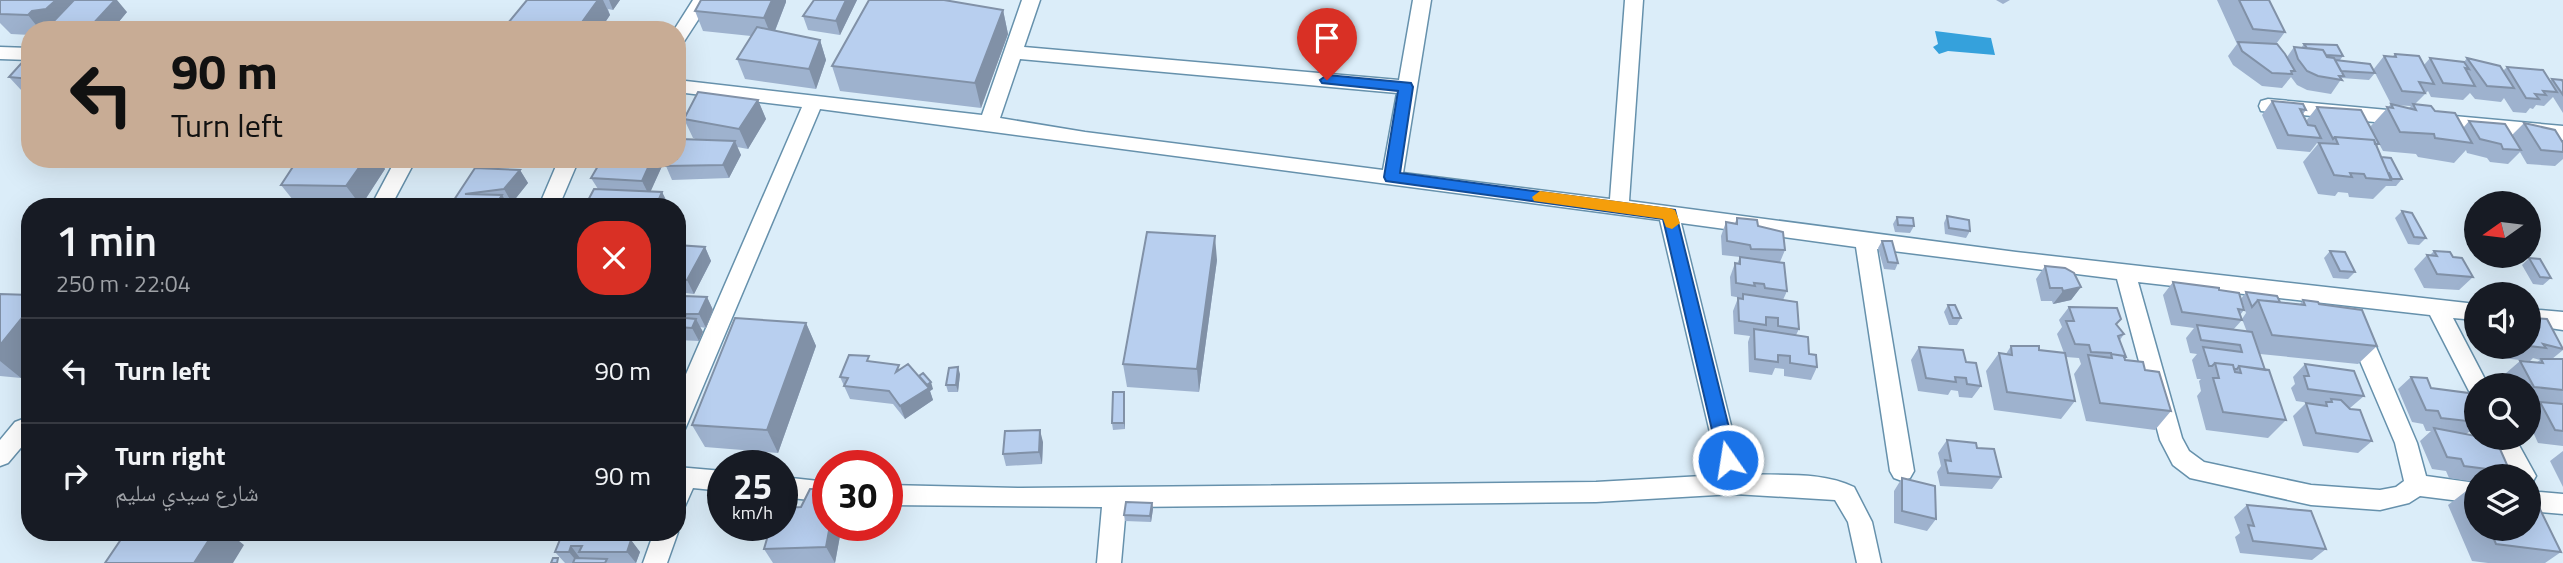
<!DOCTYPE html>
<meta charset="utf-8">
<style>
:root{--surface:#171b24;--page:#242831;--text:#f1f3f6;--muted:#9ea1a6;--line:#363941}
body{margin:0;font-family:"Titillium Web","Noto Naskh Arabic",sans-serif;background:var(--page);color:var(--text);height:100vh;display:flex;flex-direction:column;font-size:26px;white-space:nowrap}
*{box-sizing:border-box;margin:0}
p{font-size:23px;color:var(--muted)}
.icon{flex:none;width:38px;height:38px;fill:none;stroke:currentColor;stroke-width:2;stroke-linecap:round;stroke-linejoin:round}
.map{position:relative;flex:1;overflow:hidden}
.panel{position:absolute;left:21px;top:198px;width:665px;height:343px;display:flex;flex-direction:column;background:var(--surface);border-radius:28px;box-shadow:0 7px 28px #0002}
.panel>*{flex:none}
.guide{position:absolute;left:21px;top:21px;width:665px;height:147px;border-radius:28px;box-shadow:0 7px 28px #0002;background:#c8ac95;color:#111;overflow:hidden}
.needle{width:46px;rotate:256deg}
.tools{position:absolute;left:2464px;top:191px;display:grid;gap:14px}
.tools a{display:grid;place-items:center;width:77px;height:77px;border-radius:50%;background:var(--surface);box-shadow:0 7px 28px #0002;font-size:35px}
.speed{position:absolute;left:707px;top:450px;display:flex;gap:14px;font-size:35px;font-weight:700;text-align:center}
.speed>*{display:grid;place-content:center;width:91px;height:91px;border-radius:50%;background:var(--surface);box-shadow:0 7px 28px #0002;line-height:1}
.speed small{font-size:18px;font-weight:400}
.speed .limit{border:10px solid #d22;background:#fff;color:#111}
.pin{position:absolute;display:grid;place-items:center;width:60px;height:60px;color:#fff;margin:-72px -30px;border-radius:50% 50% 50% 0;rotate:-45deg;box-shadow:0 0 7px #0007}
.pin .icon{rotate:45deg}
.me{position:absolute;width:77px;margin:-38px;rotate:347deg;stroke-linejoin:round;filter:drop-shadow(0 0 5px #0008)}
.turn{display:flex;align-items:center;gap:24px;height:147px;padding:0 35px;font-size:32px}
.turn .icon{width:91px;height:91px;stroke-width:2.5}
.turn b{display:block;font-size:49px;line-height:60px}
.round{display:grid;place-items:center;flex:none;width:74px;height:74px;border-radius:28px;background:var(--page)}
.headline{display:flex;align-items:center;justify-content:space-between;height:119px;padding:0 35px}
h1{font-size:42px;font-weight:600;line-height:52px}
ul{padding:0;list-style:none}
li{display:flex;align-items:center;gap:21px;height:105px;padding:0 35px;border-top:2px solid var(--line)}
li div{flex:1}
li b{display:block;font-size:26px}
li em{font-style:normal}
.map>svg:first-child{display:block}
.water{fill:#35a1dc}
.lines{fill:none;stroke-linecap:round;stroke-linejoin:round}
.minor-casing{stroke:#6691ac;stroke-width:3}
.minor{fill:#fff;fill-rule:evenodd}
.wall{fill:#9eb2ce;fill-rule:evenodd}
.shaded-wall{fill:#8191a7}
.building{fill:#b8cfef;stroke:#8191a7;stroke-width:2}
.route{fill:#1a73e8;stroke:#114b97;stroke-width:2}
.slow{fill:#f59e0b}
</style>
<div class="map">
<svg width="2563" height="563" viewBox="0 0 2563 563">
<rect width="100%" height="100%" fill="#dbedf9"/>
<!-- water -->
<path class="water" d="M1935,31L1991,38L1995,55L1948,51L1939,54L1933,47L1938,44Z"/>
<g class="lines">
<defs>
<path id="minor" d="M693,0H711L683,43L677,45V30H674Z
M1022,0H1040L1024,47L1399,80L1413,0H1431L1403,173L1610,199L1625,0H1643L1629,201L2016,252L2476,304V320L2453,318L2488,385H2476V394L2469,391L2430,315L2138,282L2182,438L2189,451L2204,462L2311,485L2380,490L2396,487L2404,481L2395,443L2346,328L2349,322L2357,319L2365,322L2368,328L2417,443L2426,476L2476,483V503L2420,496L2409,503L2380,510L2311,505L2190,478L2173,465L2160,440L2117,279L1877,249L1914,471L1910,478L1902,481L1894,478L1890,471L1856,247L1681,223L1743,474C1779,476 1822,471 1854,487L1872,522L1881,563H1857L1848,522L1835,500L1734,494L1596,502L1126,507L1121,563H1097L1102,507L887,505V485L1021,488L1596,482L1720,475L1660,220L820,109L688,422L685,429L677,431V395L802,107L677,92V80L982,115ZM1020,59L1397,93L1383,170L1085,132L1000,118Z
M0,47L30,48V60L0,59Z
M2268,99L2563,126V140L2261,111L2259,106L2261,101Z
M396,159H416L391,206H371Z
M559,159H579L559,206H539Z
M2529,309L2563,312V330L2529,325Z
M23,419L30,422V437L8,463L0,466V440L15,422Z
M2493,438H2515L2536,476L2532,483L2529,484V476H2512Z
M677,467L723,471V491L693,488L685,506L677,509Z
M782,477L828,482V502L782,497Z
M2529,491L2563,494V514L2529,511Z
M677,530L678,532L667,563H643L654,532Z"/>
</defs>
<!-- minor casing -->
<use href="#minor" class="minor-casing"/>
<!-- minor -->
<use href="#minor" class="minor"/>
</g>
<!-- wall -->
<path class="wall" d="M0,0L127,12L112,30H30V35L11,34L0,23Z
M527,0H620L613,10L608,9L610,15L600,30H511L508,23Z
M814,0H857L840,35L808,30L803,16Z
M1996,0H2010L2003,4Z
M2217,0H2269L2285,32L2276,44L2287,57L2294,47L2301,48L2304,44L2343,56L2340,60L2373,70L2384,56L2392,57L2395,54L2424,65L2430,58L2464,62L2467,58L2503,71L2507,67L2550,81L2552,79L2563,82V113L2553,97L2544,106L2536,105L2533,109L2530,108L2526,113L2513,112L2504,98L2501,102L2475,99L2470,93L2463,100L2431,97L2428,91L2415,104L2435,111L2463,128L2469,121L2512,135L2524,123L2563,143V159L2555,166L2527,164L2520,152L2508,164L2490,162L2487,158L2467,153L2466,150L2454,163L2418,157L2416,154L2383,151L2370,127L2391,104L2375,73L2369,80L2342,78L2331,94L2307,90L2297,85L2291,77L2282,88L2262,86L2233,65L2228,56L2237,44ZM2393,105L2411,106L2409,108Z
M786,2L775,31L820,40L826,60L816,89L745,79L737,59L751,36L703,31L695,11Z
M1003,10L1008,34L981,108L840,91L832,66Z
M30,59V92L22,91L9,77Z
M758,100L766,119L748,149L737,147L741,155L729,178L672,180L666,166L698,140L693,138L684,119Z
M2272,101L2306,110L2303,114L2306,121L2317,107L2379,144L2376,147L2381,157L2402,179L2396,186H2386L2373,199L2349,197L2348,193L2338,192L2335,196L2318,194L2303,162L2318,144L2317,143L2310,152L2277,149L2262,115Z
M298,159H378L385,169L361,206L297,205L281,185Z
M602,159H661L663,164L650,192H662L669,206H585L598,189L591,178Z
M475,168L520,170L528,183L512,203L450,206Z
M2402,211L2426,238L2419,245L2408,244L2395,218Z
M1947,216L1970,231L1966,238L1945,234L1944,223Z
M1897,217L1914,226L1910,233L1895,232L1893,224Z
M1737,218L1758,226L1785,250L1780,262L1787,291L1783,300L1799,329L1796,335L1817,367L1811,380L1784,376V369L1775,368L1772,375L1749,372L1748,342L1750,336L1734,334L1733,311L1738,298H1741L1731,296L1730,277L1735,263L1737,264L1740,257L1722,255L1721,236L1726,222L1735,223Z
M1882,241L1898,263L1895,270L1884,269L1878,248Z
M677,245L705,247L711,261L694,294L677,292Z
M2330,251L2355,272L2348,279L2333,278L2324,258Z
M2434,251L2473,277L2459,290L2424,288L2414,269L2427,255L2429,256Z
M2529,258L2551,278L2543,285L2533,284L2522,265Z
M1217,260L1199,392L1127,387L1123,364Z
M2045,266L2081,287L2071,300L2053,304L2052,301H2041L2036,279Z
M2173,282L2219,290L2244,310L2240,315L2242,320L2233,330L2247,332L2242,319L2246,313L2241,299L2246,292L2280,302L2300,304L2303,300L2319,304L2377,346L2358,364L2260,354L2265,370L2286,420L2268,438L2206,430L2197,396L2201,391L2199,381L2201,379H2197L2192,360L2197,354L2190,353L2186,338L2194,328L2171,325L2163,295Z
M0,294L21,378L0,376Z
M707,297L713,310L706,328L700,327L703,332L699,341L677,340V309Z
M1948,305L1961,318L1957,325H1949L1944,312Z
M2069,307L2117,325L2124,334L2120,340L2126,357L2125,360L2145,370L2171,411L2155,430L2086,421L2074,374L2081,364L2079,358L2066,357L2075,401L2061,419L1994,410L1986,371L1999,353L2006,354L2011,346L2064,353L2057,334L2062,327L2059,320Z
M2529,318L2563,348V350L2552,359H2563V446L2538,443L2529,423V411L2540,402L2529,401V385H2511L2505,374L2520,361L2536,363L2540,360L2533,358L2530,361L2492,357L2486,346H2529Z
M806,323L816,346L778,453L705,447L692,425Z
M1919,347L1966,362L1981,386L1972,398L1959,397L1958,391L1951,390L1948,395L1918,391L1911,360Z
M871,362L900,369L919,376L933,389L930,391L933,400L905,419L893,404L850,399L840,377Z
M2305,364L2364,396L2350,408L2372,441L2358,453L2303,446L2293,416L2306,403L2323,405L2296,401L2291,388L2295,384L2293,377Z
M960,374L958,392H948L946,385Z
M2411,377L2431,388L2476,394V433L2469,432L2466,434L2508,467L2497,476H2476V482L2449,478L2446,471L2432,469L2420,441L2431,431H2426L2423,424L2412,422L2398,389Z
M1124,392L1125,399V429L1113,430L1112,423Z
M1947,440L1977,448L2001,477L1992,489L1940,486L1937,472L1941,466L1938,453Z
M1043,442L1042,464L1006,466L1003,454Z
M2563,451V487L2550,461Z
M1902,478L1936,519L1927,531L1894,523V491Z
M2470,488H2476V528H2529L2561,552L2545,563H2488L2472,561L2448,505Z
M1152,503L1153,509L1151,522L1125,521L1124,515Z
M2247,505L2326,549L2312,560L2240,553L2235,537L2240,533L2234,517Z
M801,507L828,525H842L835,563H773L764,549Z
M869,525H884V528H871Z
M563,532H629L627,540H631L640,552L636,563H565L555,552Z"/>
<!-- shaded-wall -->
<path class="shaded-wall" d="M56,0H80L60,24L46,9Z
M115,0H117L127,12L112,30H94L91,26Z
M598,0H603L610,15L600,30H577Z
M609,0H620L613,10Z
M772,0H786V2L772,38L764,18Z
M846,0H857L840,35L836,21Z
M46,9L60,24H51L57,30H40L28,15L32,11Z
M1003,10L1008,34L981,108L975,83Z
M820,40L826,60L816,89L809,69Z
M758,100L766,119L748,149L739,129Z
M735,141L741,155L729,178L723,165Z
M365,159H378L385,169L361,206L346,186Z
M652,159H661L663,164L649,195L642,181Z
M520,170L528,183L512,203L504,189Z
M662,192L669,206H656Z
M502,195L509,206H495Z
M1215,236L1217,260L1199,392L1197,369Z
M705,247L711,261L694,294L687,280Z
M2081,287L2071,300L2053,304L2063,291Z
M707,297L713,310L706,328L699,314Z
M30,308V366L21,378L0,361V345Z
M696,319L703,332L699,341L692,328Z
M806,323L816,346L778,453L767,430Z
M958,367L960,374L958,392L956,385Z
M931,382L933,389L930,391L933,400L905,419L900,406Z
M1124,392L1125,399V429L1124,423Z
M1040,430L1043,442L1042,464L1039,452Z
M1152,503L1153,509L1151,522L1150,516Z
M830,525H842L835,563L826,547Z
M214,532H228L244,545L233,563H194Z
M617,532H629L623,552L614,540Z
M631,540L640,552L636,563L627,552Z
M571,546L580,558L578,563L569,552Z"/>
<!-- building -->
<path class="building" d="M0,0H56L46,9L32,11L28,15L0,14Z
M74,0H115L91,26L51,24Z
M527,0H598L577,29L508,23Z
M701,0H772L764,18L695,11Z
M814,0H846L836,21L803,16Z
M869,0H944L1003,10L975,83L832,66Z
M2239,0H2269L2285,32L2253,29Z
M757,27L820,40L809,69L737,59Z
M2238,42L2277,44L2285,54L2295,71H2291L2292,74L2272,73L2242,51Z
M2304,44L2337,45L2343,56L2326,55L2323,50L2307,48Z
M2294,47L2323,50L2327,57L2334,58L2344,76H2339L2342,80L2318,76L2307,71L2298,59Z
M2395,54L2419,56L2434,84L2419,82L2425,93L2402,91L2384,56L2396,57Z
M26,58L30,59V79L9,77Z
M2430,58L2464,62L2469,69L2465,68L2475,86L2443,83Z
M2467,58L2500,66L2514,88L2487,86Z
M2335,60L2370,64L2375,73L2341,71Z
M2507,67L2543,70L2557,92L2543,91L2546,95L2535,94L2539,99L2526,98Z
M2552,79L2562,80L2563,82V95Z
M698,92L758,100L739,129L684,119Z
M2272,101L2303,104L2306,110L2300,109L2308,125L2315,126L2321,138L2288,135Z
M2391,104L2416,110L2413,104L2431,106L2435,111L2455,113L2472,143L2435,138L2434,134L2400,132L2387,107L2393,108Z
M2317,107L2361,110L2379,144H2375L2374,140L2335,137L2333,139Z
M2469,121L2505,124L2521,150L2503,149L2501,144L2480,139Z
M2524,123L2555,130L2563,143V152L2541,150Z
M2335,137L2374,140L2391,180L2366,178L2364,174L2350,173L2352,177L2334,175L2319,143L2338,144Z
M680,139L735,141L723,165L666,166L670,159H677V144Z
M2381,157L2391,158L2402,179H2392L2389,173H2388Z
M298,159H365L346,186L281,185Z
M602,159H652L642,181L591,178Z
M475,168L520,170L504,189L465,194L502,195L495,206H450Z
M594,189L662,192L656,206H585Z
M2402,211L2412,213L2426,238L2414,237Z
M1947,216L1969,220L1970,231L1949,228Z
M1897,217L1913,218L1914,226L1898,225Z
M1737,218L1757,220L1758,226L1783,232L1785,250L1751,249L1750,245L1727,241L1726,222L1737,224Z
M1147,232L1215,236L1197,369L1123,364Z
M1882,241H1892L1898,263L1888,262Z
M677,245L705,247L687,280H677Z
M2330,251L2345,252L2355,272L2340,271Z
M2434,251L2450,252L2453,257L2462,258L2473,277L2437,274L2427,255L2437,256Z
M1740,257L1784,263L1787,291L1765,288L1764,284L1754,283L1755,286L1736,283L1735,263L1740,264Z
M2529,258L2540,259L2551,278L2540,277Z
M2045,266L2065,268L2074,273L2081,287L2063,291L2062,288H2050Z
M2173,282L2219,288V290L2239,293L2244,310L2238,309L2242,320L2182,312Z
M2246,292L2277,296L2280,302L2258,300L2252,307Z
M0,294L30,295V308L0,345Z
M1743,294L1797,302L1799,329L1778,326V318L1766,317V325L1739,321L1738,298L1743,299Z
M684,296L707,297L699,314H686L684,318L696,319L692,328L677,327V309Z
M2258,300L2305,305L2303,300L2318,302L2319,304L2362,310L2377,346L2272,335Z
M1948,305H1955L1961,318H1953Z
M2069,307L2117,308L2121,319L2116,324L2124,334L2118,336L2126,357H2124V356L2111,354V353L2091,352L2089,345L2075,344L2066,321H2074Z
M735,318L806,323L767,430L692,425Z
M2529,318L2547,319L2563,349L2543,344L2546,348L2529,346Z
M2197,325L2252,332L2265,370L2239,366L2237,369H2234L2233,365L2215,363L2212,366H2209L2203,347L2242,352L2240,345L2201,340Z
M1754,329L1808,337L1809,354L1816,355L1817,367L1790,363V356L1778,355V362L1755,359Z
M2011,346H2039V350L2065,353L2075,401L2007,392L1999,353L2012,355Z
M1919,347L1963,350L1966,362L1976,363L1981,386L1967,384L1966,378L1955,377L1956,382L1926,378Z
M2111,354L2124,356L2125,360L2143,362L2145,370L2159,372L2171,411L2100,403L2088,355L2112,358Z
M849,355L869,356L867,361L899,365L896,372L908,364L929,388L900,406L889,391L844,386L848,378L840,377Z
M2541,359H2563V390L2534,387L2520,361L2543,363Z
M2215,363L2233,365L2235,372L2241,373L2239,366L2269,370L2286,420L2223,412L2213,378H2219Z
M2305,364L2354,371L2364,396L2308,389L2304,376H2309Z
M958,367L956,385H946L949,368Z
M923,373L931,382L927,385L919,376Z
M2411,377L2427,378L2431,388L2476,394V422L2441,418L2438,411L2426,410Z
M1113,392H1124V423H1112Z
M2331,399L2341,400L2350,409L2360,410L2372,441L2316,433L2306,403L2327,406L2326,402H2332Z
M2540,402L2563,404V431L2555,430Z
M2434,428L2476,436V438H2485L2500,449L2508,467L2501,466L2503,471L2464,466L2461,459L2447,457Z
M1040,430L1039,452L1003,454L1005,431Z
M1947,440L1976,443L1977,448L1994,449L2001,477L1948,473L1945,460L1951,461Z
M1902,478L1935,486L1936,519L1902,511Z
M2470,488H2476V501Z
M810,489H828V525H830L826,547L764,549L771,525H782V511L785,508L801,507Z
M2529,494L2533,495L2561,552L2496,544L2489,528H2529Z
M1126,502L1152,503L1150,516L1124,515Z
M2247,505L2311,511L2326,549L2253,541L2248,525L2254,526Z
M126,532H214L194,563H105Z
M563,532H617L614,540H631L627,552H579L582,546H571L569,552H555Z
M553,558H558L557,563H551Z
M575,558L607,559L605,563H573Z"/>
<!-- route -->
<path class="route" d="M1327,75L1411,83L1413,87L1400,173L1675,210L1737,460L1734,465L1728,467L1722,465L1719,460L1663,219L1386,181L1384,177L1398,91L1322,83L1320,80Z"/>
<!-- slow -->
<path class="slow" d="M1540,191L1669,208L1675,210L1680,223L1672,229L1666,227L1663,219L1534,201L1532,197Z"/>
</svg>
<div class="tools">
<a><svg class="needle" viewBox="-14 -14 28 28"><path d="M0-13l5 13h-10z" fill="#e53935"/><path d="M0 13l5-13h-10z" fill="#9ea1a6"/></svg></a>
<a><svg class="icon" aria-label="sound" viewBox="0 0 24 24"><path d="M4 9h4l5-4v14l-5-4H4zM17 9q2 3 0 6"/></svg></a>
<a><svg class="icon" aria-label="search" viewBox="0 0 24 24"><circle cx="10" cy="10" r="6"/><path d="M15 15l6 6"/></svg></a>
<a><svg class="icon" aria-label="layers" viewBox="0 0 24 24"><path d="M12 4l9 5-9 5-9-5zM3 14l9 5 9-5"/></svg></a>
</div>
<div class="speed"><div>25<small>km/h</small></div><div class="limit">30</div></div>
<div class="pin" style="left:1327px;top:80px;background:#d93025"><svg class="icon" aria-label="arrive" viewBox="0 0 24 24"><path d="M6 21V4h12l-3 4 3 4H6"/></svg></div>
<svg class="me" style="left:1728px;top:460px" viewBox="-20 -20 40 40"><circle r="17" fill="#1a73e8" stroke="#fff" stroke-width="3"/><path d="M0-11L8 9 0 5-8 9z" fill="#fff"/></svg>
<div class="guide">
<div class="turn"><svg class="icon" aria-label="left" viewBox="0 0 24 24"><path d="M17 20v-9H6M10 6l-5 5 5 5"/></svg><div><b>90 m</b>Turn left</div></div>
</div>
<section class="panel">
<div class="headline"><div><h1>1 min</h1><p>250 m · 22:04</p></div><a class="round" style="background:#d93025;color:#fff"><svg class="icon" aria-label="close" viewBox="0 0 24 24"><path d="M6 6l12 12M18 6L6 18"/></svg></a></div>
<ul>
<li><svg class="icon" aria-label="left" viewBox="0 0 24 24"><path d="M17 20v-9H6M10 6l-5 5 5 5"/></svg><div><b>Turn left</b></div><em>90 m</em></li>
<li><svg class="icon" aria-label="right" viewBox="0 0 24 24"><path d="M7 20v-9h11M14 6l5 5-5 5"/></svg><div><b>Turn right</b><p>شارع سيدي سليم</p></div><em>90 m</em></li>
</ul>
</section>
</div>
